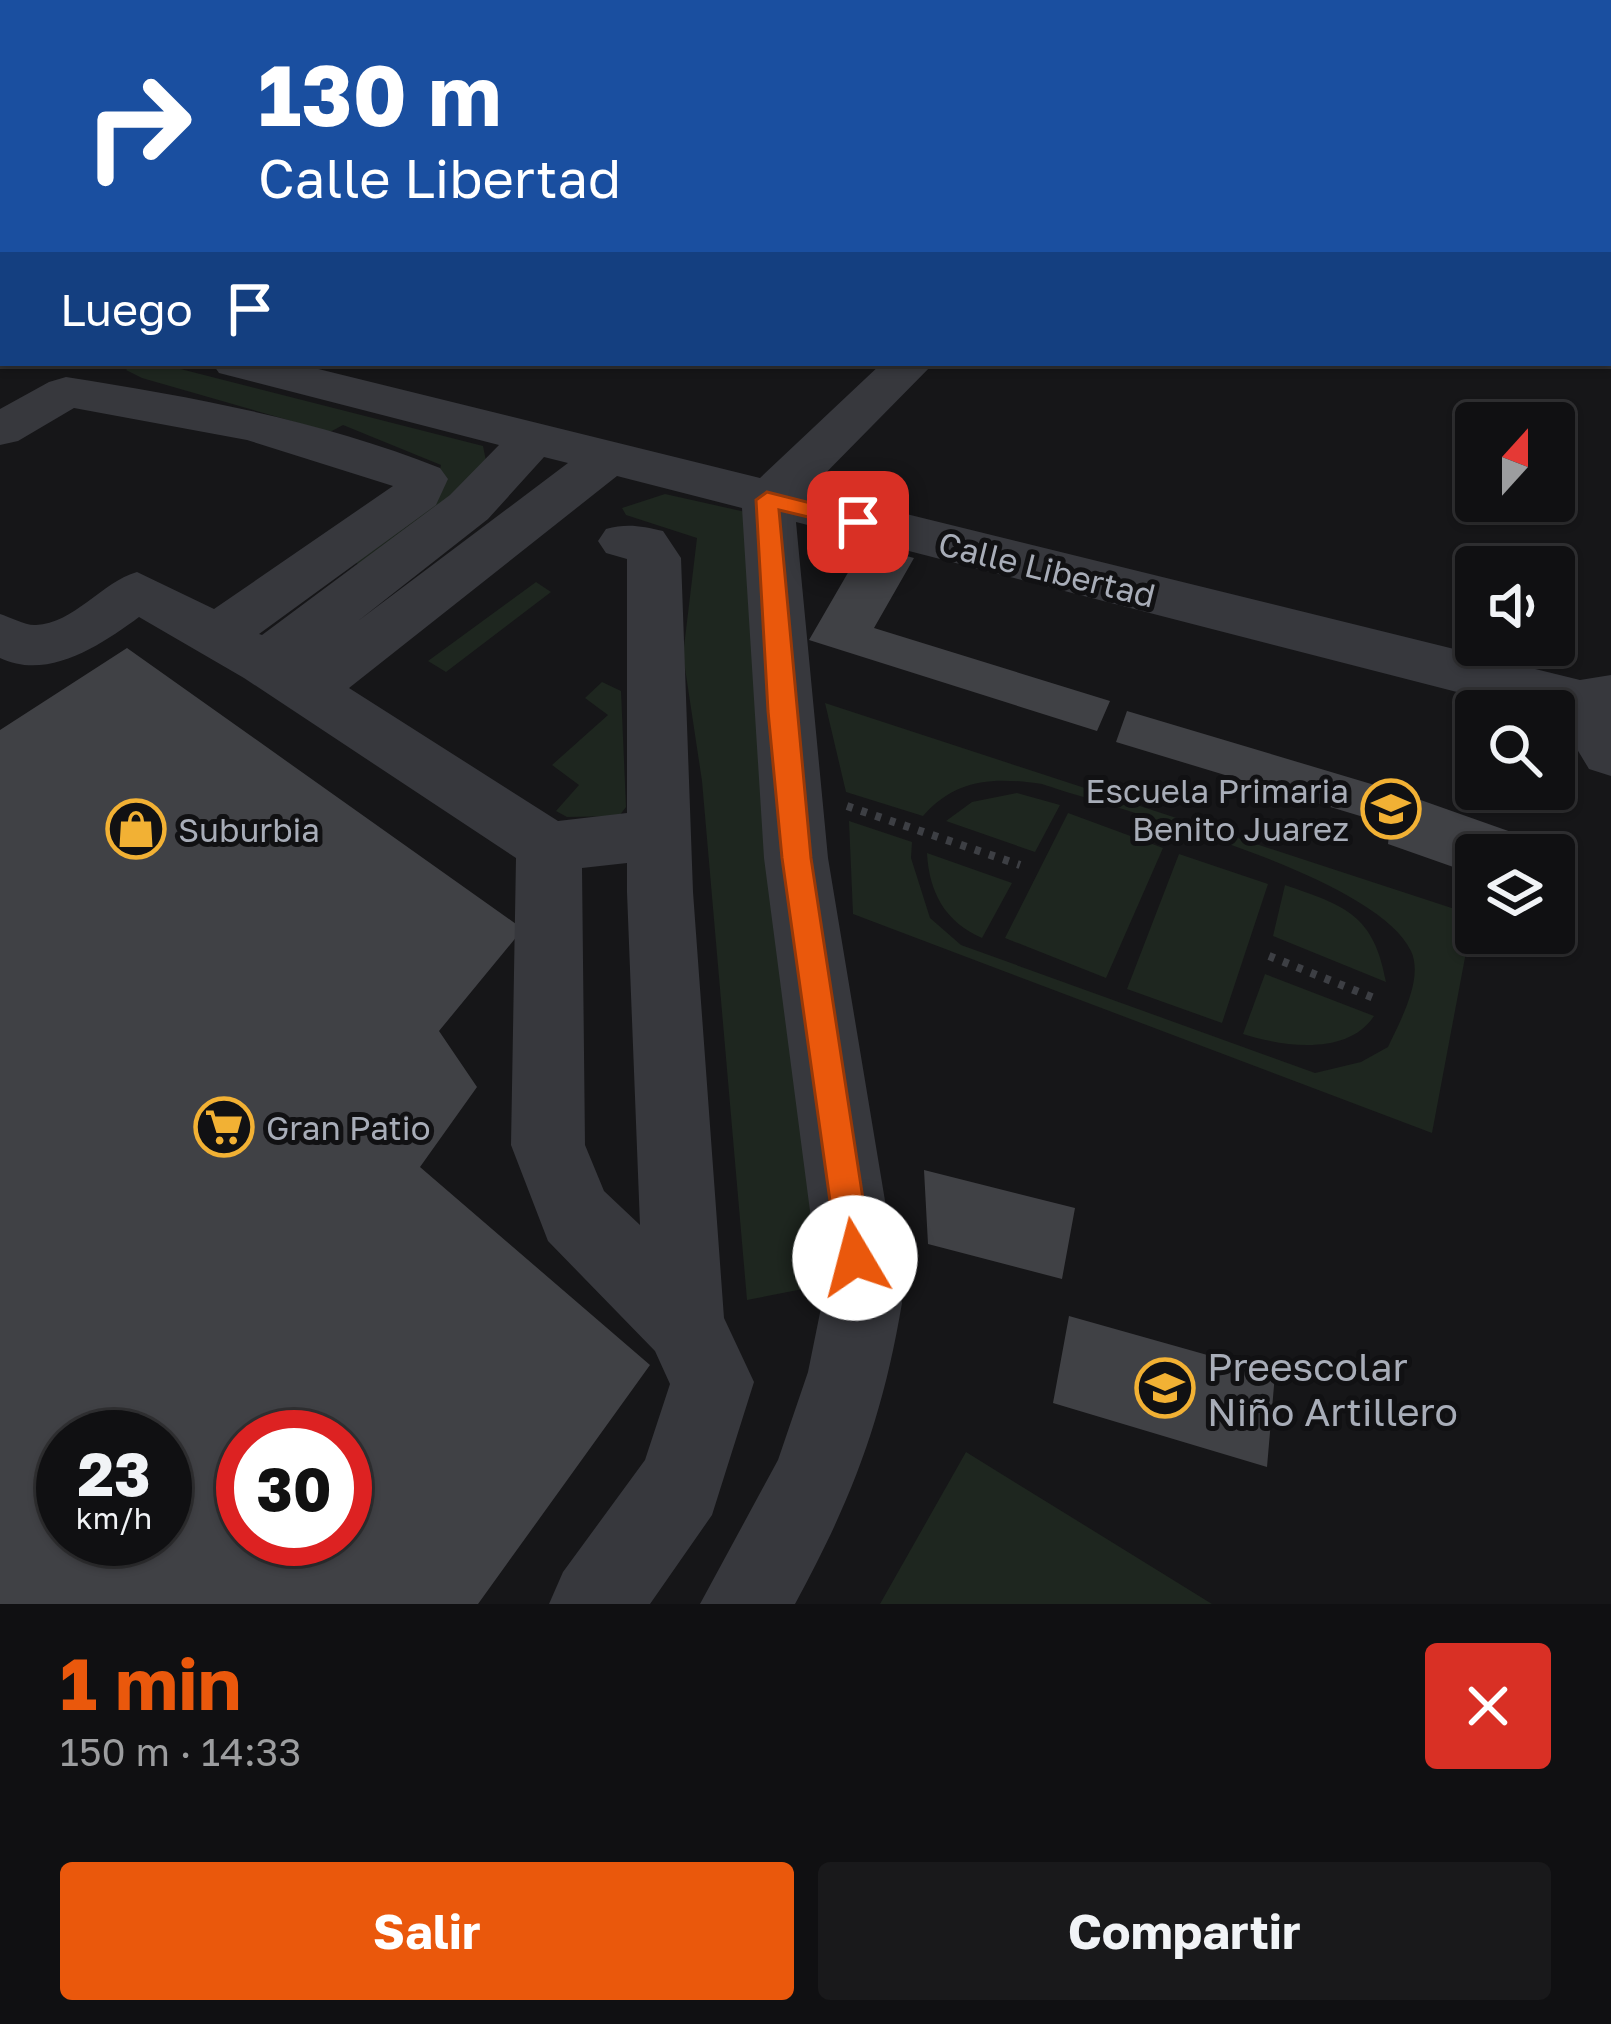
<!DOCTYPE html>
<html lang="es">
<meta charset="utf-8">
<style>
:root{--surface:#101012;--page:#19191b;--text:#f1f3f6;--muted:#9c9d9f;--line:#303032;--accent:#ea580c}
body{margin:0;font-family:"Golos Text",sans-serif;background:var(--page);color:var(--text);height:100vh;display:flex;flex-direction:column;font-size:45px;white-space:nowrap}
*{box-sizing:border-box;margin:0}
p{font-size:39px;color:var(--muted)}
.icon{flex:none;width:66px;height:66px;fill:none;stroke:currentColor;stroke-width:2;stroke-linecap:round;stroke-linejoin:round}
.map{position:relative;height:1604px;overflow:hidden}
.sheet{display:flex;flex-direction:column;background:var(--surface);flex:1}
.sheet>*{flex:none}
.banner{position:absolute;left:0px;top:0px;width:1611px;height:366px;box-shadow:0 3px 9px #0004,0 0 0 3px var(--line);background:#1a4fa0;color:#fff;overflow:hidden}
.needle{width:78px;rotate:21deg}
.controls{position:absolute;left:1455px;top:402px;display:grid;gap:24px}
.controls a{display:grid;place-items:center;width:120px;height:120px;border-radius:12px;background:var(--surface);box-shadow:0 3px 9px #0004,0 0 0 3px var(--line);font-size:60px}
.speed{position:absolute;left:36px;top:1410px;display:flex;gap:24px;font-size:60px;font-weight:700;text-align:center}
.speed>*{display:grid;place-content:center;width:156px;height:156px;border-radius:50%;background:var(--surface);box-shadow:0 3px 9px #0004,0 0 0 3px var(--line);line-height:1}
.speed small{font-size:30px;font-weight:400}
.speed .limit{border:18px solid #d22;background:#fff;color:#111}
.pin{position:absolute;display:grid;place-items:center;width:102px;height:102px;color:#fff;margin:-51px;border-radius:24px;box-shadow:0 6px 18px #0006}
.me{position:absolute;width:132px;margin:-66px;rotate:352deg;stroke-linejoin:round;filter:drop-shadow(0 0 9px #0008)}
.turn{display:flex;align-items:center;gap:42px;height:252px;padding:0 60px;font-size:54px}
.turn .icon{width:156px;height:156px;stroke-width:2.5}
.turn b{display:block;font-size:84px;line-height:102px}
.then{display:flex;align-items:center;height:114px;padding:0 60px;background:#0003;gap:24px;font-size:45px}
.round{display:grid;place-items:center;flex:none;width:126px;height:126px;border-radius:12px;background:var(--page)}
.summary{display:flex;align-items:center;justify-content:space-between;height:204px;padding:0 60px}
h1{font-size:72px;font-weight:700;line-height:90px;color:var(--accent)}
.action{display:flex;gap:24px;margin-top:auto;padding:24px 60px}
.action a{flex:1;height:138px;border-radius:12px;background:var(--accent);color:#fff;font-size:48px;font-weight:700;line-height:138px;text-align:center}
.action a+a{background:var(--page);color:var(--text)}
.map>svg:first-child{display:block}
.green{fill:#1e261f}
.building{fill:#404145;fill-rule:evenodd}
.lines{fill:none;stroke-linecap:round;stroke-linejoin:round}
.path{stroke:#3d3f44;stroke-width:8;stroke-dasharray:6 9;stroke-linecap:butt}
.minor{fill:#37383d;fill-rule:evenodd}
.route{fill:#ea580c;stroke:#983908;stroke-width:3}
.labels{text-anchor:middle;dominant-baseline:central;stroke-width:10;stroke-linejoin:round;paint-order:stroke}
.street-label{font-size:33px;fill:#a8adb8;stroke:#111113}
.poi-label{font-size:33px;fill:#a8adb8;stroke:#111113;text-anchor:start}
.near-poi-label{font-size:39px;fill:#a8adb8;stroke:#111113;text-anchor:start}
</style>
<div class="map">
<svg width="1611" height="1604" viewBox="0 0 1611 1604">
<rect width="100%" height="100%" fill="#161618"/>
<!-- green -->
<path class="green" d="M133,363H157L483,446L486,461L481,481L366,571L349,557L437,483L441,465L343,425L330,432L142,378L126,370Z
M665,494L759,515L844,1281L747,1300L702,781L683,655L697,538L626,515L622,508Z
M536,582L551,592L446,672L428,661Z
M602,682L621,691L626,807L619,816L567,817L556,811L579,785L552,765L608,715L585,698Z
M825,703L1473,915L1432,1133L853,914L849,821L912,842L911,858L930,918L961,945L1315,1073L1361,1062L1388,1047C1400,1021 1424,979 1411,951C1375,875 1125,812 1042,784C994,777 956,778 923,816L846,792Z
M1017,793L1060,805L1035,852L946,821L972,802Z
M1068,813L1163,848L1106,978L1005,938Z
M927,853L1012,883L982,938C945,922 929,892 927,853Z
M1179,854L1268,884L1222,1023L1127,989Z
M1285,885C1346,906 1374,915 1386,982L1273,936Z
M1265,974L1374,1016C1347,1057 1281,1046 1243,1034Z
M966,1452L1212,1604H880Z"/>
<!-- building -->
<path class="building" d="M864,545L914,558L874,628L1110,701L1097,731L809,640Z
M127,648L523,929L439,1031L477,1087L420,1167L650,1365L478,1604H0V730ZM63,1437H165V1539H63ZM243,1437H345V1539H243Z
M1127,711L1398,792L1514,833L1508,855H1476V875L1388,844L1390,825L1116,742Z
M924,1170L1075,1208L1062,1279L928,1244Z
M1069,1316L1275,1374L1267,1467L1053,1403Z"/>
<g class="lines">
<!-- path -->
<path class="path" d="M847,806L1020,865
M1269,956L1374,998"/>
<!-- minor -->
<path class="minor" d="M1608,118L1611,119V143L1608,142Z
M0,271H3V298H0Z
M212,363H294L760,478L882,363H934L809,490L1580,680L1611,675V776L1589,769L1554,711H1531L796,522L828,858L902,1303C882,1421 852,1499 795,1604H700L778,1460L808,1372L822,1303L764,858L742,508L617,476L349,688L558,821L627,813V559L606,553L598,541L606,529C627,523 642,526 663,531L681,558L693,892L724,1318L754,1382L712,1515L650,1604H549L563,1572L645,1460L670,1384L655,1351L548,1241L511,1145L516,858L244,678L139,617C101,645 48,681 0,658V614C10,617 26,626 36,625C73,624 102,582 137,572L214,609L393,486L247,440L74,408L18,441L0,445V409L49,382L66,377C193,397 320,420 440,468L448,479L436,505L259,634L262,635L450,495L499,445L219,373ZM544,457L568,463L358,621L488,519ZM627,863V892L640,1225L604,1191L585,1145L582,868Z"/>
</g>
<!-- route -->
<path class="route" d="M767,492L866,517L869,522L858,529L779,510L811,858L872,1258L867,1270L855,1275L843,1270L838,1258L782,858L768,711L756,500Z"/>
<!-- icons -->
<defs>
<symbol id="school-ring" viewBox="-11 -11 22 22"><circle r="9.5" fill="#111113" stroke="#f2b134" stroke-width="1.5"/><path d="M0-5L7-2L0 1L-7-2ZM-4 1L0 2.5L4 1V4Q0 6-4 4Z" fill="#f2b134"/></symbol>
<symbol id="shop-ring" viewBox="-11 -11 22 22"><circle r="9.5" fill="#111113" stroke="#f2b134" stroke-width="1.5"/><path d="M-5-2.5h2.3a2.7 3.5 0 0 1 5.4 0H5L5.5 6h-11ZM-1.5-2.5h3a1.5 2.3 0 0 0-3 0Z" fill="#f2b134"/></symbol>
<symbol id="supermarket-ring" viewBox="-11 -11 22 22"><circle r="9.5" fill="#111113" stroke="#f2b134" stroke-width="1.5"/><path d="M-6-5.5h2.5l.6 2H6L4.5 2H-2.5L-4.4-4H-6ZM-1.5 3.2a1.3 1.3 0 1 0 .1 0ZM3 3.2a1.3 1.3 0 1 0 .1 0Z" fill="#f2b134"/></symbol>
</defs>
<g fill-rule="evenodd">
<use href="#school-ring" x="1358" y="776" width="66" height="66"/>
<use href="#shop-ring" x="103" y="796" width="66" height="66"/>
<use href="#supermarket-ring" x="191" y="1094" width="66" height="66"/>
<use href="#school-ring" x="1132" y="1355" width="66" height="66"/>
</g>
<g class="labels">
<!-- street labels -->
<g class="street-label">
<text transform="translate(1047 569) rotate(14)">Calle Libertad</text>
</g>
<!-- poi labels -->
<g class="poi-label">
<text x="1349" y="790" text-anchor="end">Escuela Primaria<tspan x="1349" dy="38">Benito Juarez</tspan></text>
<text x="178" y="829">Suburbia</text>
<text x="266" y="1127">Gran Patio</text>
</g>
<!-- near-poi labels -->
<g class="near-poi-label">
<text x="1207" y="1366">Preescolar<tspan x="1207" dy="45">Niño Artillero</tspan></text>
</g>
</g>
</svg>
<div class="controls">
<a><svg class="needle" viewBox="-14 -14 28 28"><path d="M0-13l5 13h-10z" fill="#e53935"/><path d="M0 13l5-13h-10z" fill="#9c9d9f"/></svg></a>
<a><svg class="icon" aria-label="sound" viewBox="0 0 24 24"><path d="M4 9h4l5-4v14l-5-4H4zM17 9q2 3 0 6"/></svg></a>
<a><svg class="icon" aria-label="search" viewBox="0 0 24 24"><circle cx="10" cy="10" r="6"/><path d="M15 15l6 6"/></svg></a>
<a><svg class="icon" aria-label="layers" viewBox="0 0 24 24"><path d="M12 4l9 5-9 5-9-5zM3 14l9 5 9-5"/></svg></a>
</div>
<div class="speed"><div>23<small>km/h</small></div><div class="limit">30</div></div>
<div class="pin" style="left:858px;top:522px;background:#d93025"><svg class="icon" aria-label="arrive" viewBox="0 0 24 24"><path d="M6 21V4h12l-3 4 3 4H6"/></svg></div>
<svg class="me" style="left:855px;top:1258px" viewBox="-20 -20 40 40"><circle r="19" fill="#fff"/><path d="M0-13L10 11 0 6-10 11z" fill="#ea580c"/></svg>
<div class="banner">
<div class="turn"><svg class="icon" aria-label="right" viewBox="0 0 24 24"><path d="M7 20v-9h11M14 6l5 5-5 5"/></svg><div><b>130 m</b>Calle Libertad</div></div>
<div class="then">Luego<svg class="icon" aria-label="arrive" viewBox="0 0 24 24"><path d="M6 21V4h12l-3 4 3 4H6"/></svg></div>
</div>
</div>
<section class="sheet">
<div class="summary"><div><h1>1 min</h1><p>150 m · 14:33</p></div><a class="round" style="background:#d93025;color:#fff"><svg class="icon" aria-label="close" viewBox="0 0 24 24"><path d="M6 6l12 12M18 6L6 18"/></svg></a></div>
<div class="action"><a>Salir</a><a>Compartir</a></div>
</section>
